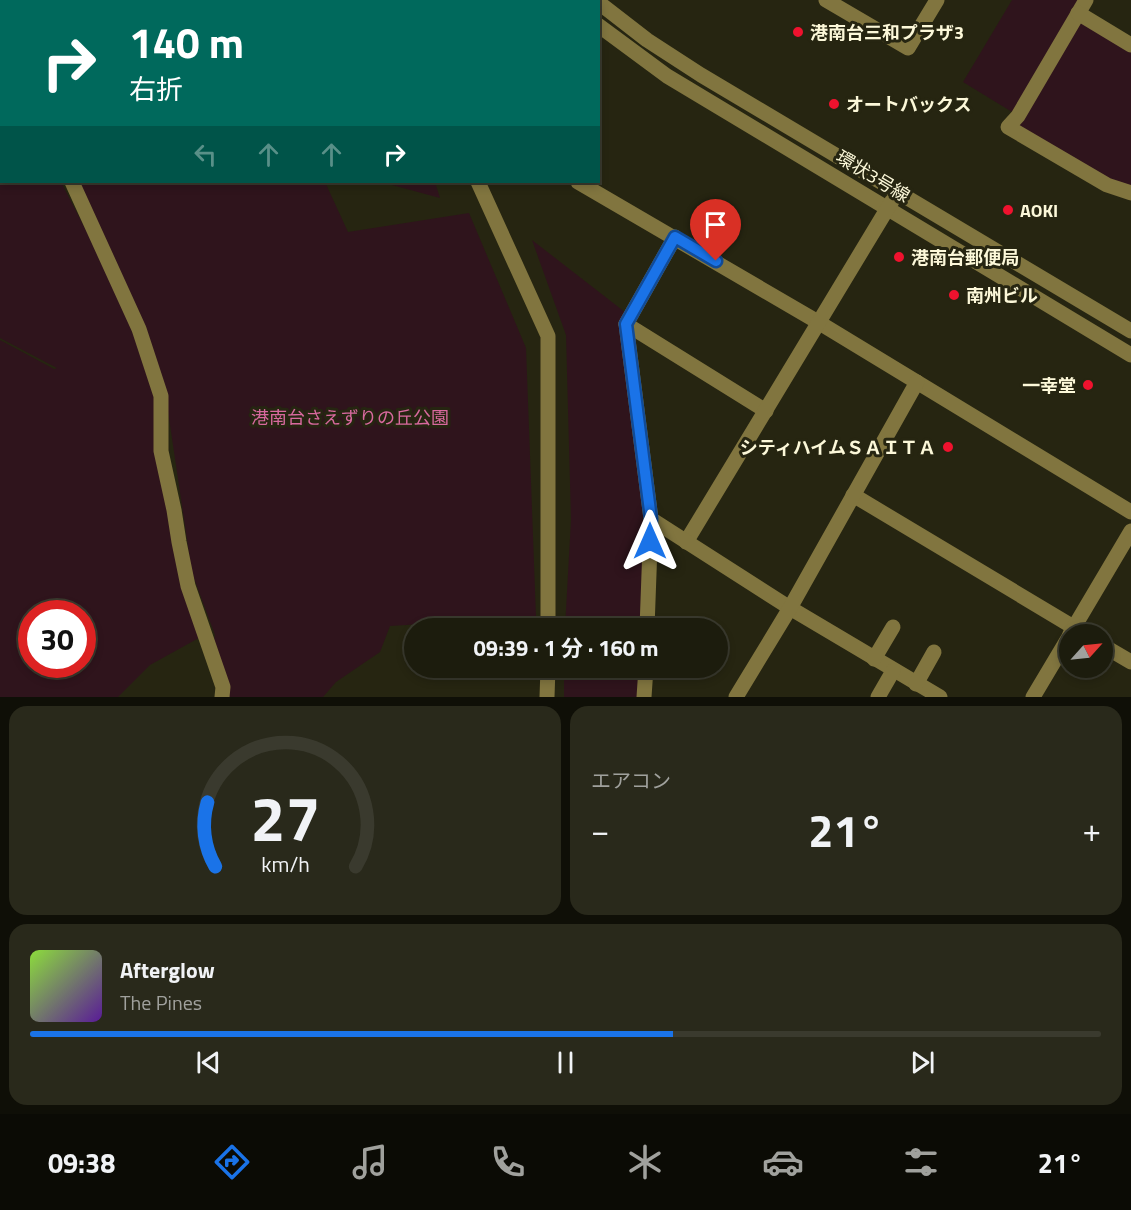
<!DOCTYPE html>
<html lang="ja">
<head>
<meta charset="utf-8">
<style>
  body { margin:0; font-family:"Titillium Web","Noto Sans JP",sans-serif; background:#29291b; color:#f1f3f6; height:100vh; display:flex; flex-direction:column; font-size:22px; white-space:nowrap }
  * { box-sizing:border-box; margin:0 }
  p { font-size:20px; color:#a0a19d }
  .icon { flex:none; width:33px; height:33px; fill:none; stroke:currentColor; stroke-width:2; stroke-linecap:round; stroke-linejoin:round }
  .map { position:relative; height:697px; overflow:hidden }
  .details { display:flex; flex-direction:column; gap:9px; padding:9px; background:#0f0f07; flex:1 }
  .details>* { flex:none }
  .top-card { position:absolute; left:0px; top:0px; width:600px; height:183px; box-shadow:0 3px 9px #0003,0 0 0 2px #3a3a2e; background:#00695c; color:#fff; overflow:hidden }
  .needle { width:39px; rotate:63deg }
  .buttons { position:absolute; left:1059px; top:624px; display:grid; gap:12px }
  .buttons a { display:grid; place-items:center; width:54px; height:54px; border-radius:50%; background:#1c1c0d; box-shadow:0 3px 9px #0003,0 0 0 2px #3a3a2e; font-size:30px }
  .speed { position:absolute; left:18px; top:600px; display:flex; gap:12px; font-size:30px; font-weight:700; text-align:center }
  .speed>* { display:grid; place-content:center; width:78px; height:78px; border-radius:50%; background:#1c1c0d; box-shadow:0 3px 9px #0003,0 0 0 2px #3a3a2e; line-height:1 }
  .speed .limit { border:9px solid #d22; background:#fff; color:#111 }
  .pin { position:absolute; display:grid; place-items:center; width:51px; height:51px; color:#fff; margin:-62px -26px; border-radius:50% 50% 50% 0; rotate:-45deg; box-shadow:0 0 6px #0007 }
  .pin .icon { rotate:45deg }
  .me { position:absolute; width:66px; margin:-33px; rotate:0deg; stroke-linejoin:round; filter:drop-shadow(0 0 4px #0008) }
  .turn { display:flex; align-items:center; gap:21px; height:126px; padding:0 30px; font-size:27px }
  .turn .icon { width:78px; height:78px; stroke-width:2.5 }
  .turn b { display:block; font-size:42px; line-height:51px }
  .lanes { display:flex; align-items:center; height:57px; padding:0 30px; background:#0003; justify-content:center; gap:30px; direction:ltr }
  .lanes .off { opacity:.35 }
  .big { font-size:45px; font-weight:700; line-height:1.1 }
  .details .tile { flex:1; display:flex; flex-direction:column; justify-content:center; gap:9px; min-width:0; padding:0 21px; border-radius:18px; background:#29291b }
  .details .dial { align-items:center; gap:0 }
  .dial svg { height:156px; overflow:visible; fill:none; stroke:#3a3a2e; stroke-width:7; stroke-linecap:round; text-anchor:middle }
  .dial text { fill:#f1f3f6; stroke:none }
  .song { display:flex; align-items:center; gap:18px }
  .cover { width:72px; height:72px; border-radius:9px; background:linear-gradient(135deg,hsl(90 70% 55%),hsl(270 70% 35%)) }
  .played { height:6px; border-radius:3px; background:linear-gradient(90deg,#1a73e8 60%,#3a3a2e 60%) }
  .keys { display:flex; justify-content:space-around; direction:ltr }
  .heat { display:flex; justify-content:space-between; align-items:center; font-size:33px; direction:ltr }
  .details .tiles { flex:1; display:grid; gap:9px; grid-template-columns:1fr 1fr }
  .tile:last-child { grid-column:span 2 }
  .trip { position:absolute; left:404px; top:618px; width:324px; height:60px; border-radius:30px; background:#1c1c0d; box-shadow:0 3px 9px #0003,0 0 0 2px #3a3a2e; font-weight:700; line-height:60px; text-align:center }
  .dock { display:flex; height:96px; justify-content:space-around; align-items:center; background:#0b0b05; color:#a0a19d }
  .dock .icon { width:42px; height:42px }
  .dock .current { color:#1a73e8 }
  .dock b { font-size:27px; color:#f1f3f6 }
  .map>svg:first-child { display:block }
  .green { fill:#2f141c; fill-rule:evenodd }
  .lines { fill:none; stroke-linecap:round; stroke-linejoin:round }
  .minor { stroke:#81753f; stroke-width:15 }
  .route-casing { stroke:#114b97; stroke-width:15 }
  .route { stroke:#1a73e8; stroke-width:10 }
  .poi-dot { fill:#ef122e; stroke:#262511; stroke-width:2 }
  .labels { text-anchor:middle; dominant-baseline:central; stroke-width:6; stroke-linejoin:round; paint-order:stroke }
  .poi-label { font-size:18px; font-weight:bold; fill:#fcf8d9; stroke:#262511; text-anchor:start }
  .street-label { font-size:18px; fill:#fcf8d9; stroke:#262511 }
  .park-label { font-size:18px; fill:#d8699e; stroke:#262511 }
</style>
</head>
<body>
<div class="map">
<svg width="1131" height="697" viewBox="0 0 1131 697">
  <rect width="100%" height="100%" fill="#262511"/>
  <g class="green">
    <path d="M0,0L447,1L2,2V182H61L143,340L161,396V451L206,634L150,665L118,697H0V340L54,369L57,368L0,338ZM32,614H82V664H32Z"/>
    <path d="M1012,0H1087L1079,13L1131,45V193L1008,127L1017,115L963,82Z"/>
    <path d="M76,182H325L348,232L469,213L526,348L536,617L390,626L380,652L336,682L323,697H222L212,651L215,635L192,573L166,398Z"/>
    <path d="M381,182H435L440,198Z"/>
    <path d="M532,240L630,316L651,519L647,628H565L571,520L566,335Z"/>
    <path d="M564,668H646L644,697H564Z"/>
  </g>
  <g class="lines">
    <g class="minor">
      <path d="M568,0L570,2"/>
      <path d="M826,0L908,48L937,0"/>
      <path d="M1086,0L1018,116L1008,127L1107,185L1131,193"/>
      <path d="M80,2L81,0"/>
      <path d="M520,2L521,0"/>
      <path d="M598,2L647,40L701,75L1131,331"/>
      <path d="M1078,13L1131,45"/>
      <path d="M598,25L667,76L1131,355"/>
      <path d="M72,182L139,329L161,396V451L174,510L179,542L188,586L223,687L222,697"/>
      <path d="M478,182L548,336V628"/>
      <path d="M578,182L818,322L1131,512"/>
      <path d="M675,237L626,324L766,411"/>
      <path d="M626,324L651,519"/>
      <path d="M853,495L1085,634"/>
      <path d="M686,542L892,201"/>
      <path d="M647,628L651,519L790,608L940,697"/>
      <path d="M1070,634L1131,531"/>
      <path d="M1102,645L1131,662"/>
      <path d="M874,659L893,627"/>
      <path d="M916,684L934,652"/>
      <path d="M547,697L548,668"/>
      <path d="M644,697L646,668"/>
      <path d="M736,697L790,608L917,382"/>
      <path d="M878,697L893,671"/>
      <path d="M1033,697L1070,635"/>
    </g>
  </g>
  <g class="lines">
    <g class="route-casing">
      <path id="route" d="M650,541L651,519L626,324L675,237L716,261"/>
    </g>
    <use href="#route" class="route"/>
  </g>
  <g class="poi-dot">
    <circle cx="798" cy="32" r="6"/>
    <circle cx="834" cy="104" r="6"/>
    <circle cx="1008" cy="210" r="6"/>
    <circle cx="899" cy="257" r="6"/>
    <circle cx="954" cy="295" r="6"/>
    <circle cx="1088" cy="385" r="6"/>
    <circle cx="948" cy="447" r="6"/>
  </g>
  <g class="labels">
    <g class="poi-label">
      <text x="810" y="32">港南台三和プラザ3</text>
      <text x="846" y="104">オートバックス</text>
      <text x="1020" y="210">AOKI</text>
      <text x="911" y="257">港南台郵便局</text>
      <text x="966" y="295">南州ビル</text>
      <text x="1076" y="385" text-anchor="end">一幸堂</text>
      <text x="936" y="447" text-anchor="end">シティハイムＳＡＩＴＡ</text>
    </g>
    <g class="street-label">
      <text transform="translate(873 176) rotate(31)">環状3号線</text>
    </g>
    <g class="park-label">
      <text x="350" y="417">港南台さえずりの丘公園</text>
    </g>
  </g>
</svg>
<div class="buttons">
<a><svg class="needle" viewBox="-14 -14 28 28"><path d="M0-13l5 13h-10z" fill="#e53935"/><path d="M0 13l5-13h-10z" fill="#a0a19d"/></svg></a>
</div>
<div class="speed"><div class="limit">30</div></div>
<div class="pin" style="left:716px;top:261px;background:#d93025"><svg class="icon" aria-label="arrive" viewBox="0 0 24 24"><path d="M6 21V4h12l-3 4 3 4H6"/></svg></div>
<svg class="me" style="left:650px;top:541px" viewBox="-20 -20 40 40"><path d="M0-17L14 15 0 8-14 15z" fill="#1a73e8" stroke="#fff" stroke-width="4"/></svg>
<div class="trip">09:39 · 1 分 · 160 m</div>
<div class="top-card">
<div class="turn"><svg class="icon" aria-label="right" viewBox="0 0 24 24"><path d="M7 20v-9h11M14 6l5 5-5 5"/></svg><div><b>140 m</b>右折</div></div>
<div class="lanes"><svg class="icon off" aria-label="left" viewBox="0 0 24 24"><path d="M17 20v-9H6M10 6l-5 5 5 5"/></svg><svg class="icon off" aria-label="ahead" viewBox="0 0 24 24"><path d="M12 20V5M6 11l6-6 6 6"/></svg><svg class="icon off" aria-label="ahead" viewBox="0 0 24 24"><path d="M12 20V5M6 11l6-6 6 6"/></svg><svg class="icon" aria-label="right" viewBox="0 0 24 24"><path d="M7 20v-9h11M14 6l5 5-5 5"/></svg></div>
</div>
</div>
<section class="details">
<div class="tiles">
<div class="tile dial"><svg viewBox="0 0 100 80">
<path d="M14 69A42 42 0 1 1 86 69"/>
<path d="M14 69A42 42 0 0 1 10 36" stroke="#1a73e8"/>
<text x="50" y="56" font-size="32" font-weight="700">27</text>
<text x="50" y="72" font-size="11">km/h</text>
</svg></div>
<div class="tile"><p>エアコン</p>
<div class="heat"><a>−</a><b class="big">21°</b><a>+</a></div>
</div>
<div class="tile">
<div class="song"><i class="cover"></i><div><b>Afterglow</b><p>The Pines</p></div></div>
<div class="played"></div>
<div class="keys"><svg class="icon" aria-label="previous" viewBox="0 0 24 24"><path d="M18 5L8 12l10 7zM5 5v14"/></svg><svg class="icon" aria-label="pause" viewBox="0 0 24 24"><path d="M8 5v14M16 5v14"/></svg><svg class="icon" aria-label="next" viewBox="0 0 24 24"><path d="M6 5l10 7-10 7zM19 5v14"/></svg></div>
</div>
</div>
</section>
<nav class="dock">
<b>09:38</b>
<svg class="icon current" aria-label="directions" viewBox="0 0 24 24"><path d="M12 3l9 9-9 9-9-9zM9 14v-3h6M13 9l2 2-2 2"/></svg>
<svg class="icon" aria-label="music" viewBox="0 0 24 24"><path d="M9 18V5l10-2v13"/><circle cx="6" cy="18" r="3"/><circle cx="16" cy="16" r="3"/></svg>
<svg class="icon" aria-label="phone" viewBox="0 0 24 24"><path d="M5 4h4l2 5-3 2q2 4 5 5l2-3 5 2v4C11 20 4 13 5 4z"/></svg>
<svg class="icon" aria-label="climate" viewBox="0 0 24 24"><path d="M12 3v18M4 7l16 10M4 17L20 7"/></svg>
<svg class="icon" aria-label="car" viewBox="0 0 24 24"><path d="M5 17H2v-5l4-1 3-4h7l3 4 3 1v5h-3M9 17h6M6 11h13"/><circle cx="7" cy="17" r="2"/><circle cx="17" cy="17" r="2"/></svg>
<svg class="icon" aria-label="filters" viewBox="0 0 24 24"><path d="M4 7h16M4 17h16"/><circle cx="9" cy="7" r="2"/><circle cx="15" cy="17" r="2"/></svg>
<b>21°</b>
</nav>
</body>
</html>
